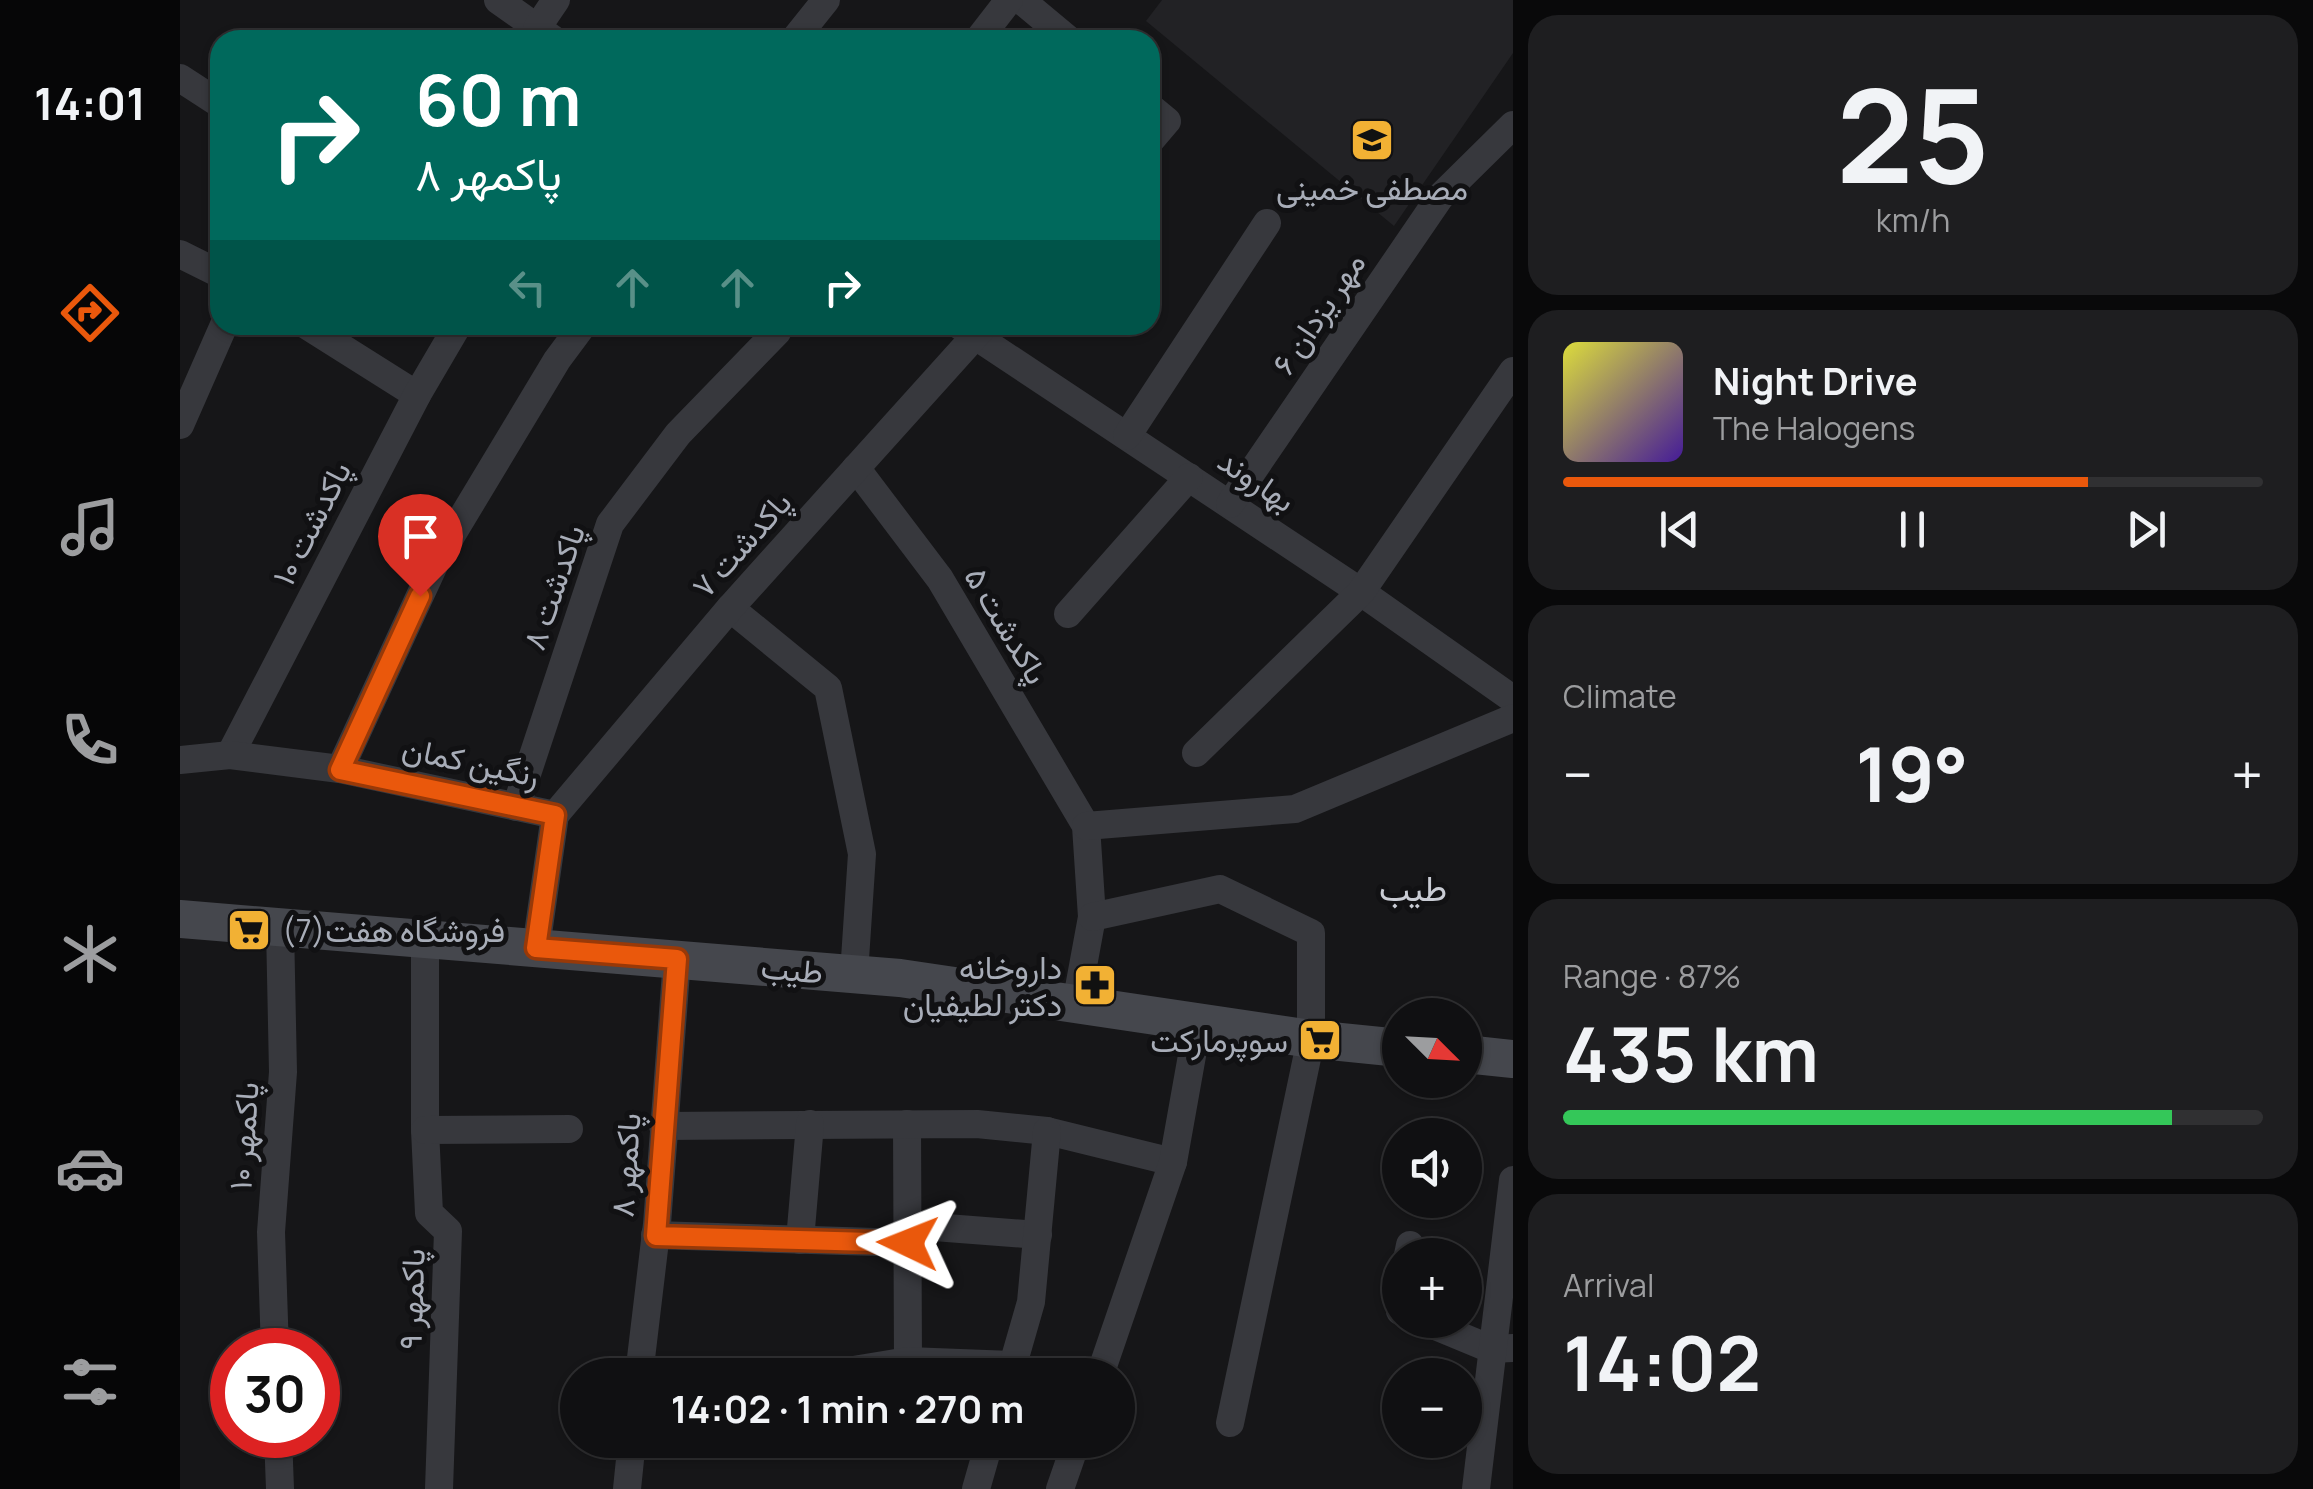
<!DOCTYPE html>
<html lang="en">
<head>
<meta charset="utf-8">
<style>
  body { margin:0; font-family:Manrope,Vazirmatn,sans-serif; background:#1e1e20; color:#f1f3f6; height:100vh; display:flex; flex-direction:column; font-size:38px; white-space:nowrap }
  * { box-sizing:border-box; margin:0 }
  p { font-size:32px; color:#9c9d9f }
  .icon { flex:none; width:55px; height:55px; fill:none; stroke:currentColor; stroke-width:2; stroke-linecap:round; stroke-linejoin:round }
  .map { position:relative; flex:1; overflow:hidden }
  .side { display:flex; flex-direction:column; gap:15px; padding:15px; background:#09090a; width:800px }
  .side>* { flex:none }
  .banner { position:absolute; left:30px; top:30px; width:950px; height:305px; border-radius:30px; box-shadow:0 2px 8px #0004,0 0 0 2px #303032; background:#00695c; color:#fff; overflow:hidden }
  .needle { width:65px; rotate:114deg }
  .tools { position:absolute; left:1202px; top:998px; display:grid; gap:20px }
  .tools a { display:grid; place-items:center; width:100px; height:100px; border-radius:50%; background:#101012; box-shadow:0 2px 8px #0004,0 0 0 2px #303032; font-size:50px }
  .speed { position:absolute; left:30px; top:1328px; display:flex; gap:20px; font-size:50px; font-weight:700; text-align:center }
  .speed>* { display:grid; place-content:center; width:130px; height:130px; border-radius:50%; background:#101012; box-shadow:0 2px 8px #0004,0 0 0 2px #303032; line-height:1 }
  .speed .limit { border:15px solid #d22; background:#fff; color:#111 }
  .pin { position:absolute; display:grid; place-items:center; width:85px; height:85px; color:#fff; margin:-102px -42px; border-radius:50% 50% 50% 0; rotate:-45deg; box-shadow:0 0 10px #0007 }
  .pin .icon { rotate:45deg }
  .me { position:absolute; width:110px; margin:-55px; rotate:272deg; stroke-linejoin:round; filter:drop-shadow(0 0 8px #0008) }
  .turn { display:flex; align-items:center; gap:35px; height:210px; padding:0 40px; font-size:45px }
  .turn .icon { width:130px; height:130px; stroke-width:2.5 }
  .turn b { display:block; font-size:70px; line-height:85px }
  .lanes { display:flex; align-items:center; height:95px; padding:0 40px; background:#0003; justify-content:center; gap:50px; direction:ltr }
  .lanes .off { opacity:.35 }
  .big { font-size:75px; font-weight:700; line-height:1.1 }
  .side .card { flex:1; display:flex; flex-direction:column; justify-content:center; gap:15px; min-width:0; padding:0 35px; border-radius:30px; background:#1e1e20 }
  .side .dial { align-items:center; gap:0 }
  .dial b { font-size:130px; line-height:1 }
  .song { display:flex; align-items:center; gap:30px }
  .cover { width:120px; height:120px; border-radius:15px; background:linear-gradient(135deg,hsl(60 70% 55%),hsl(260 70% 35%)) }
  .played { height:10px; border-radius:5px; background:linear-gradient(90deg,#ea580c 75%,#303032 75%) }
  .keys { display:flex; justify-content:space-around; direction:ltr }
  .heat { display:flex; justify-content:space-between; align-items:center; font-size:55px; direction:ltr }
  .charge { height:15px; border-radius:8px; background:linear-gradient(90deg,#34c759 87%,#303032 0) }
  .trip { position:absolute; left:380px; top:1358px; width:575px; height:100px; border-radius:50px; background:#101012; box-shadow:0 2px 8px #0004,0 0 0 2px #303032; font-weight:700; line-height:100px; text-align:center }
  main { display:flex; flex:1; min-height:0 }
  .dock { display:flex; flex-direction:column; width:180px; justify-content:space-around; align-items:center; background:#060607; color:#9c9d9f }
  .dock .icon { width:70px; height:70px }
  .dock .current { color:#ea580c }
  .dock b { font-size:45px; color:#f1f3f6 }
  .map>svg:first-child { display:block }
  .built { fill:#222225 }
  .lines { fill:none; stroke-linecap:round; stroke-linejoin:round }
  .street { stroke:#37383d; stroke-width:28 }
  .secondary { stroke:#45474d; stroke-width:38 }
  .route-casing { stroke:#983908; stroke-width:25 }
  .route { stroke:#ea580c; stroke-width:18 }
  .labels { text-anchor:middle; dominant-baseline:central; stroke-width:10; stroke-linejoin:round; paint-order:stroke }
  .poi-label { font-size:32px; fill:#a8adb8; stroke:#111113; text-anchor:end }
  .street-label { font-size:32px; fill:#a8adb8; stroke:#111113 }
  .neighbourhood-label { font-size:35px; fill:#c9ccd4; stroke:#111113 }
</style>
</head>
<body>
<main>
<nav class="dock">
<b>14:01</b>
<svg class="icon current" aria-label="directions" viewBox="0 0 24 24"><path d="M12 3l9 9-9 9-9-9zM9 14v-3h6M13 9l2 2-2 2"/></svg>
<svg class="icon" aria-label="music" viewBox="0 0 24 24"><path d="M9 18V5l10-2v13"/><circle cx="6" cy="18" r="3"/><circle cx="16" cy="16" r="3"/></svg>
<svg class="icon" aria-label="phone" viewBox="0 0 24 24"><path d="M5 4h4l2 5-3 2q2 4 5 5l2-3 5 2v4C11 20 4 13 5 4z"/></svg>
<svg class="icon" aria-label="climate" viewBox="0 0 24 24"><path d="M12 3v18M4 7l16 10M4 17L20 7"/></svg>
<svg class="icon" aria-label="car" viewBox="0 0 24 24"><path d="M5 17H2v-5l4-1 3-4h7l3 4 3 1v5h-3M9 17h6M6 11h13"/><circle cx="7" cy="17" r="2"/><circle cx="17" cy="17" r="2"/></svg>
<svg class="icon" aria-label="filters" viewBox="0 0 24 24"><path d="M4 7h16M4 17h16"/><circle cx="9" cy="7" r="2"/><circle cx="15" cy="17" r="2"/></svg>
</nav>
<div class="map">
<svg width="1333" height="1489" viewBox="0 0 1333 1489">
  <rect width="100%" height="100%" fill="#161618"/>
  <path class="built" d="M982,0H1333V53L1214,226L966,21Z"/>
  <g class="lines">
    <g class="street">
      <path d="M318,0L374,40"/>
      <path d="M841,0L889,40"/>
      <path d="M357,28L376,0"/>
      <path d="M614,40L646,0"/>
      <path d="M798,40L829,0"/>
      <path d="M0,78L40,104"/>
      <path d="M970,107L987,121L970,141"/>
      <path d="M0,254L40,274"/>
      <path d="M126,325L237,395"/>
      <path d="M779,325L1181,592L1333,699"/>
      <path d="M0,425L44,325"/>
      <path d="M947,436L1087,223"/>
      <path d="M676,468L760,579L906,826L912,917L896,1004"/>
      <path d="M1050,504L1260,197L1333,125"/>
      <path d="M550,608L648,688L682,854L674,974"/>
      <path d="M888,614L1009,477"/>
      <path d="M1016,753L1181,592L1333,371"/>
      <path d="M50,755L237,395L278,325"/>
      <path d="M0,760L50,755L160,769L375,815L356,948"/>
      <path d="M160,769L256,561L377,360L403,325"/>
      <path d="M336,807L430,524L498,434L597,332L601,325"/>
      <path d="M375,815L550,608L805,325"/>
      <path d="M906,826L1115,809L1333,718"/>
      <path d="M912,917L1040,889L1131,933V1039L1050,1423"/>
      <path d="M245,939V1130L249,1213L268,1231L259,1489"/>
      <path d="M727,1124L728,1361"/>
      <path d="M483,1126L797,1124L867,1131L993,1162"/>
      <path d="M245,1130L389,1129"/>
      <path d="M728,1225L858,1235"/>
      <path d="M475,1235L728,1243"/>
      <path d="M620,1240L630,1124"/>
      <path d="M1228,1255L1230,1245"/>
      <path d="M1220,1300V1311"/>
      <path d="M1241,1320L1311,1349L1333,1348"/>
      <path d="M95,1350L91,1232L103,1072L100,927"/>
      <path d="M459,1375L477,1224L497,959"/>
      <path d="M643,1375L728,1361L832,1365"/>
      <path d="M830,1375L851,1302L867,1131"/>
      <path d="M920,1375L993,1162L1018,1022"/>
      <path d="M98,1435L100,1489"/>
      <path d="M447,1489L452,1440"/>
      <path d="M796,1489L810,1440"/>
      <path d="M880,1489L897,1440"/>
      <path d="M1296,1489L1333,1180"/>
    </g>
    <g class="secondary">
      <path d="M0,919L720,978L1131,1039L1220,1048"/>
      <path d="M1285,1054L1333,1059"/>
    </g>
  </g>
  <g class="lines">
    <g class="route-casing">
      <path id="route" d="M240,596L160,770L375,815L356,948L497,959L476,1236L728,1243"/>
    </g>
    <use href="#route" class="route"/>
  </g>
  <defs>
    <g id="school-square" transform="scale(2.25)"><rect x="-9" y="-9" width="18" height="18" rx="4" fill="#f2b134" stroke="#111113"/><path d="M0-5L7-2L0 1L-7-2ZM-4 1L0 2.5L4 1V4Q0 6-4 4Z" fill="#111"/></g>
    <g id="supermarket-square" transform="scale(2.25)"><rect x="-9" y="-9" width="18" height="18" rx="4" fill="#f2b134" stroke="#111113"/><path d="M-6-5.5h2.5l.6 2H6L4.5 2H-2.5L-4.4-4H-6ZM-1.5 3.2a1.3 1.3 0 1 0 .1 0ZM3 3.2a1.3 1.3 0 1 0 .1 0Z" fill="#111"/></g>
    <g id="pharmacy-square" transform="scale(2.25)"><rect x="-9" y="-9" width="18" height="18" rx="4" fill="#f2b134" stroke="#111113"/><path d="M-2-6h4v4h4v4h-4v4h-4v-4h-4v-4h4Z" fill="#111"/></g>
  </defs>
  <g fill-rule="evenodd">
    <use href="#school-square" x="1192" y="140"/>
    <use href="#supermarket-square" x="69" y="930"/>
    <use href="#pharmacy-square" x="915" y="985"/>
    <use href="#supermarket-square" x="1140" y="1040"/>
  </g>
  <g class="labels">
    <g class="poi-label">
      <text x="1192" y="188" text-anchor="middle">مصطفی خمینی</text>
      <text x="102" y="930" text-anchor="start">فروشگاه هفت(7)</text>
      <text x="882" y="967">داروخانه<tspan x="882" dy="37">دکتر لطیفیان</tspan></text>
      <text x="1108" y="1040">سوپرمارکت</text>
    </g>
    <g class="street-label">
      <text transform="translate(1138 313) rotate(-56)">مهر یزدان ۶</text>
      <text transform="translate(1077 480) rotate(34)">بهاروند</text>
      <text transform="translate(131 523) rotate(-63)">پاکدشت ۱۰</text>
      <text transform="translate(561 544) rotate(-48)">پاکدشت ۷</text>
      <text transform="translate(373 587) rotate(-71)">پاکدشت ۸</text>
      <text transform="translate(827 625) rotate(59)">پاکدشت ۵</text>
      <text transform="translate(291 761) rotate(12)">رنگین کمان</text>
      <text transform="translate(612 969) rotate(5)">طیب</text>
      <text transform="translate(63 1136) rotate(-86)">پاکمهر ۱۰</text>
      <text transform="translate(445 1165) rotate(-86)">پاکمهر ۸</text>
      <text transform="translate(231 1299) rotate(-88)">پاکمهر ۹</text>
    </g>
    <g class="neighbourhood-label">
      <text x="1233" y="888">طیب</text>
    </g>
  </g>
</svg>
<div class="tools">
<a><svg class="needle" viewBox="-14 -14 28 28"><path d="M0-13l5 13h-10z" fill="#e53935"/><path d="M0 13l5-13h-10z" fill="#9c9d9f"/></svg></a>
<a><svg class="icon" aria-label="sound" viewBox="0 0 24 24"><path d="M4 9h4l5-4v14l-5-4H4zM17 9q2 3 0 6"/></svg></a>
<a>+</a>
<a>−</a>
</div>
<div class="speed"><div class="limit">30</div></div>
<div class="pin" style="left:240px;top:596px;background:#d93025"><svg class="icon" aria-label="arrive" viewBox="0 0 24 24"><path d="M6 21V4h12l-3 4 3 4H6"/></svg></div>
<svg class="me" style="left:728px;top:1243px" viewBox="-20 -20 40 40"><path d="M0-17L14 15 0 8-14 15z" fill="#ea580c" stroke="#fff" stroke-width="4"/></svg>
<div class="trip">14:02 · 1 min · 270 m</div>
<div class="banner">
<div class="turn"><svg class="icon" aria-label="right" viewBox="0 0 24 24"><path d="M7 20v-9h11M14 6l5 5-5 5"/></svg><div><b>60 m</b>پاکمهر ۸</div></div>
<div class="lanes"><svg class="icon off" aria-label="left" viewBox="0 0 24 24"><path d="M17 20v-9H6M10 6l-5 5 5 5"/></svg><svg class="icon off" aria-label="ahead" viewBox="0 0 24 24"><path d="M12 20V5M6 11l6-6 6 6"/></svg><svg class="icon off" aria-label="ahead" viewBox="0 0 24 24"><path d="M12 20V5M6 11l6-6 6 6"/></svg><svg class="icon" aria-label="right" viewBox="0 0 24 24"><path d="M7 20v-9h11M14 6l5 5-5 5"/></svg></div>
</div>
</div>
<section class="side">
<div class="card dial"><b>25</b><p>km/h</p></div>
<div class="card">
<div class="song"><i class="cover"></i><div><b>Night Drive</b><p>The Halogens</p></div></div>
<div class="played"></div>
<div class="keys"><svg class="icon" aria-label="previous" viewBox="0 0 24 24"><path d="M18 5L8 12l10 7zM5 5v14"/></svg><svg class="icon" aria-label="pause" viewBox="0 0 24 24"><path d="M8 5v14M16 5v14"/></svg><svg class="icon" aria-label="next" viewBox="0 0 24 24"><path d="M6 5l10 7-10 7zM19 5v14"/></svg></div>
</div>
<div class="card"><p>Climate</p>
<div class="heat"><a>−</a><b class="big">19°</b><a>+</a></div>
</div>
<div class="card"><p>Range · 87%</p><b class="big">435 km</b><div class="charge"></div></div>
<div class="card"><p>Arrival</p><b class="big">14:02</b></div>
</section>
</main>
</body>
</html>
